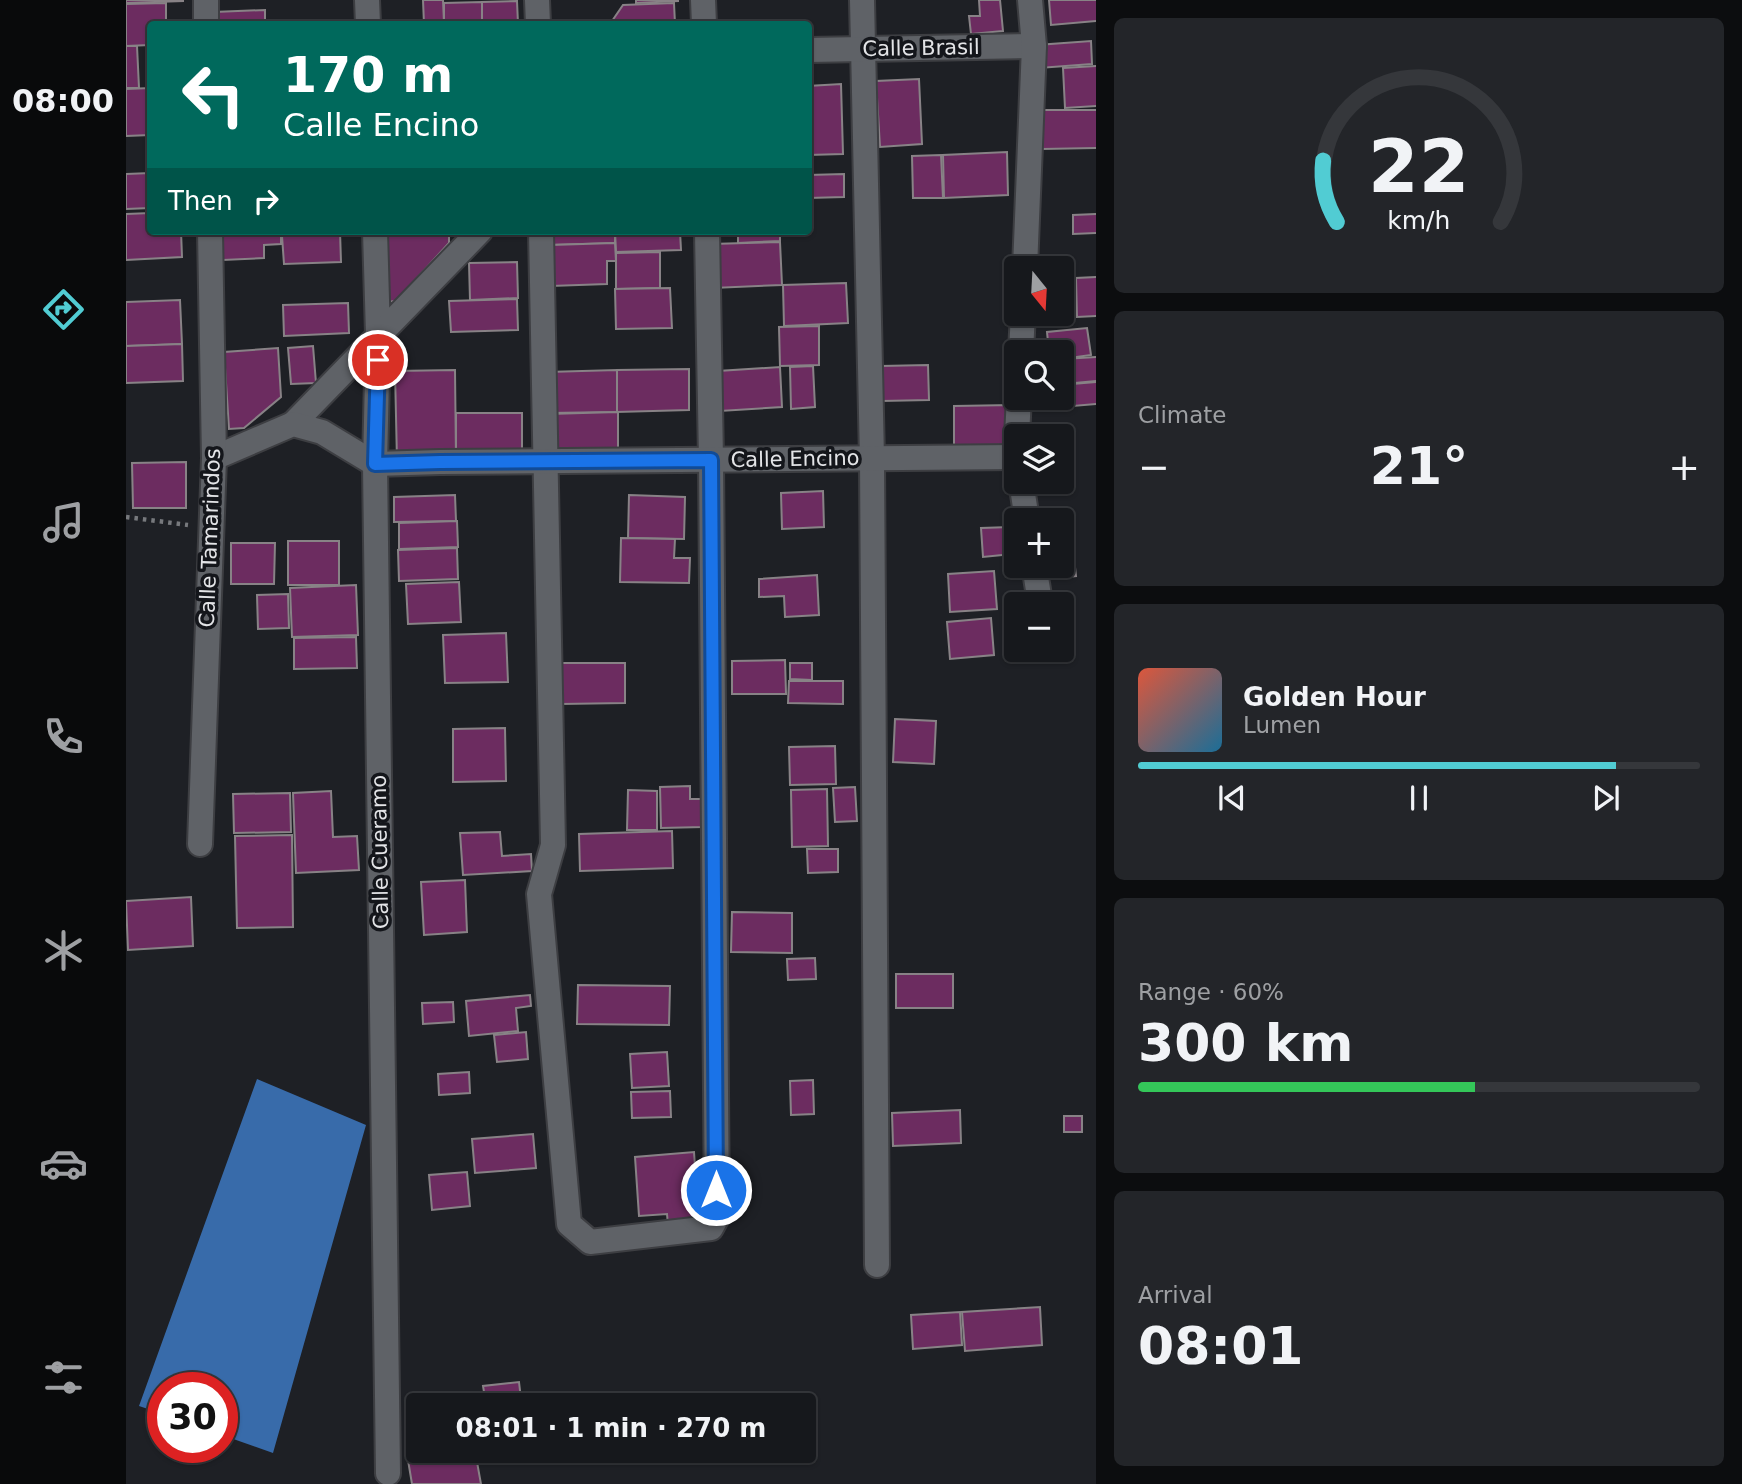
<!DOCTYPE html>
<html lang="en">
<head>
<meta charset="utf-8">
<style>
  body { margin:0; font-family:"DejaVu Sans",sans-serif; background:#232529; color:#f1f3f6; height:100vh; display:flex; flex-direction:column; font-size:26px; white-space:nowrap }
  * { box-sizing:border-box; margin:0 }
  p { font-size:23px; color:#9ea0a3 }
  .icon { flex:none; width:38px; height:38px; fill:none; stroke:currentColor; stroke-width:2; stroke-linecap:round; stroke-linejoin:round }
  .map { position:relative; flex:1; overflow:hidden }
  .panel { display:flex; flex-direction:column; gap:18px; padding:18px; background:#0c0d0f; width:646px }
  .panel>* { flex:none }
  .banner { position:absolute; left:21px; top:21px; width:665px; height:214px; border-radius:7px; box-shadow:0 2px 5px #0004,0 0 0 2px #35373b; background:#00695c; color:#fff; overflow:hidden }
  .needle { width:46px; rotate:162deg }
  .controls { position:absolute; left:878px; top:256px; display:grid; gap:14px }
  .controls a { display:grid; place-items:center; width:70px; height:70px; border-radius:7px; background:#16181c; box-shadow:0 2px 5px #0004,0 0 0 2px #35373b; font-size:35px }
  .speed { position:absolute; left:21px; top:1372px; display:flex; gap:14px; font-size:35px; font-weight:700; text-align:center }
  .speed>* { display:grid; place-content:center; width:91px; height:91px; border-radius:50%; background:#16181c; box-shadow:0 2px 5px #0004,0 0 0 2px #35373b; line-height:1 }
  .speed .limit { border:10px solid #d22; background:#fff; color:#111 }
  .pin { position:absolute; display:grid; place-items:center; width:60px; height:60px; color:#fff; margin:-30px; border:4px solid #fff; border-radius:50%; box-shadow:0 2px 7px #0007 }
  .me { position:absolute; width:77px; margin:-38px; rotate:0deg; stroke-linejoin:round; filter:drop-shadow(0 0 5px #0008) }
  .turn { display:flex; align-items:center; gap:24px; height:147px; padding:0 21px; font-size:32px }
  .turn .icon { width:91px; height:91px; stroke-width:2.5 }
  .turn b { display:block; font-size:49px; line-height:60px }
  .then { display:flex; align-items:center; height:66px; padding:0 21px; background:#0003; gap:14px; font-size:26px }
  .big { font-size:52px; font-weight:700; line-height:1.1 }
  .panel .widget { flex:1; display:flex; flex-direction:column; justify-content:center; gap:10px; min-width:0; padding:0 24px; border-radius:10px; background:#232529 }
  .panel .dial { align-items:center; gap:0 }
  .dial svg { height:182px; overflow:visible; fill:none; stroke:#35373b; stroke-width:7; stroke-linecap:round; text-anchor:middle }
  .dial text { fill:#f1f3f6; stroke:none }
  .song { display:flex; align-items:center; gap:21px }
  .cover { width:84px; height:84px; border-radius:10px; background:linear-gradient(135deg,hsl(10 70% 55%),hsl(200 70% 35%)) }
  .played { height:7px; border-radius:4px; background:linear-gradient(90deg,#51ccd3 85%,#35373b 85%) }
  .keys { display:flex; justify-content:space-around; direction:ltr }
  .heat { display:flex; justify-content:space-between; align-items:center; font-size:38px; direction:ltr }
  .charge { height:10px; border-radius:5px; background:linear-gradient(90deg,#34c759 60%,#35373b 0) }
  .trip { position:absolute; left:280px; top:1393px; width:410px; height:70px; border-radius:7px; background:#16181c; box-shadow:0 2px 5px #0004,0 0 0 2px #35373b; font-weight:700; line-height:70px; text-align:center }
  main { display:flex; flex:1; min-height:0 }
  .tab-bar { display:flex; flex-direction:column; width:126px; justify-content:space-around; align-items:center; background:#090a0b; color:#9ea0a3 }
  .tab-bar .icon { width:49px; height:49px }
  .tab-bar .selected { color:#51ccd3 }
  .tab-bar b { font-size:32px; color:#f1f3f6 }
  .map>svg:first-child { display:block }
  .water { fill:#386baa }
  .building { fill:#6c2c60; stroke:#888286; stroke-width:2 }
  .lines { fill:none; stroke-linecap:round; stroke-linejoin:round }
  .minor-casing { stroke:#3d3e42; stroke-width:28 }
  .path { stroke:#77797d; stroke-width:4.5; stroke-dasharray:3.5 5; stroke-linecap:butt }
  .minor { stroke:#5f6267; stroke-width:24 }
  .route-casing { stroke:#114b97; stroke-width:18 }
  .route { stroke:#1a73e8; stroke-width:12 }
  .labels { text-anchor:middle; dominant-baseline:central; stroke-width:7; stroke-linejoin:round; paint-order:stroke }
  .street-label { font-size:21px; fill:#e3e4e7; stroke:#14161b }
</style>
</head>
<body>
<main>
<nav class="tab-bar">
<b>08:00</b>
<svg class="icon selected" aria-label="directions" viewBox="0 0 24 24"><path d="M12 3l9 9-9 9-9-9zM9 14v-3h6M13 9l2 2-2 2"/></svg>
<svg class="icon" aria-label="music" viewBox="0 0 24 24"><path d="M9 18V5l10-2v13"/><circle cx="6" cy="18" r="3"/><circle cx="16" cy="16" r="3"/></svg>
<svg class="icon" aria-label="phone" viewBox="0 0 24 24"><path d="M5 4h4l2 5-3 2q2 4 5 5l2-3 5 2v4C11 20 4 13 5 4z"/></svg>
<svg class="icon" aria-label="climate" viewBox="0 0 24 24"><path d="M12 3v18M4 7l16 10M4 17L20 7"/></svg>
<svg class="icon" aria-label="car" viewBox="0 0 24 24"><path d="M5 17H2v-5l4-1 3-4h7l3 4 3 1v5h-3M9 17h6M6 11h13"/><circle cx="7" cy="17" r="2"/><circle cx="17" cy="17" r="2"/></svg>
<svg class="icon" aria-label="filters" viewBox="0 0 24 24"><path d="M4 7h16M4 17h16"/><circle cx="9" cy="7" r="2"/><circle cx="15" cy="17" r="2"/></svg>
</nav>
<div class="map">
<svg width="971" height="1484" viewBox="0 0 971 1484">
  <rect width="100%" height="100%" fill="#1e2025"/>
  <path class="water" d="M131,1079L240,1125L147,1453L96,1435V1388H37V1414L13,1406Z"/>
  <g class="building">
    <path d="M0,0H57V1L0,3Z"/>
    <path d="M297,0H317L318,23L298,24Z"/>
    <path d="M510,0H552V1L510,3Z"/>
    <path d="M853,0H874L877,31L845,34L843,16H854Z"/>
    <path d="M923,0H971V21L925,25Z"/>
    <path d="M391,1L392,24H356V2Z"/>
    <path d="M356,2V24H318V3Z"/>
    <path d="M40,3V24H24V45L0,46V4Z"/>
    <path d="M548,3L549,24H484L497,5Z"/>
    <path d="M139,10V24H88V12Z"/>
    <path d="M965,41L966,64L913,68L911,45Z"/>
    <path d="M0,46H11L13,88H0Z"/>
    <path d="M971,66V106L939,108L937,68Z"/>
    <path d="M793,79L796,144L754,147L750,81Z"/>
    <path d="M715,84L717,154L682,155V86Z"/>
    <path d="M24,88V135L0,136V89Z"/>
    <path d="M916,110H971V148L916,149Z"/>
    <path d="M881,152L882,195L818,198L817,155Z"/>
    <path d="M815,155L817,198H787L786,156Z"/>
    <path d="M24,173V208L0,209V174Z"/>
    <path d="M718,174V197L682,198V175Z"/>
    <path d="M24,213V231H55L56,257L0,260V214Z"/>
    <path d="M971,214V233L947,234V215Z"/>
    <path d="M96,231H155V244L138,245V258L97,260Z"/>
    <path d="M169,231H214L215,262L158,264L156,236L169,235Z"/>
    <path d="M257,231H323V243L270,301L259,302Z"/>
    <path d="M423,231H489V243L424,245Z"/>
    <path d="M489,231H554L555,250L490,252Z"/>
    <path d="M612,231H654V241L612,243Z"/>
    <path d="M654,242L656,285L587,288L585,244Z"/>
    <path d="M489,243L490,261H481V284L425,286L424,245Z"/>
    <path d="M534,252V288L490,289V253Z"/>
    <path d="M391,262L392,298L344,300L343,263Z"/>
    <path d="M971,277V316L951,317L950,278Z"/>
    <path d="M720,283L722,323L658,326L657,285Z"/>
    <path d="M544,288L546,328L490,329L489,289Z"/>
    <path d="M391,299L392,330L325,332L323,301Z"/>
    <path d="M54,300L56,344L0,346V302Z"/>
    <path d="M222,303L223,333L158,336L157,305Z"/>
    <path d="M693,326V365L654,366L653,327Z"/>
    <path d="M961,328L965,355L936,359V352H923L921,332Z"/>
    <path d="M56,344L57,381L0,383V346Z"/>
    <path d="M187,346L190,383L165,384L162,348Z"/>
    <path d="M152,348L155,397L118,428L103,429L98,352Z"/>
    <path d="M971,357V381L938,384L937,359Z"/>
    <path d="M802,365L803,400L755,401V366Z"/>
    <path d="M687,366L689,407L665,409L664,367Z"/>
    <path d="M654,367L656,407L594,411L592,371Z"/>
    <path d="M563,369V410L491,412V370Z"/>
    <path d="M329,370L330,460L271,461L269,371Z"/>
    <path d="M491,370V412L422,413L421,372Z"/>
    <path d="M971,382V404L947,406L946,384Z"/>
    <path d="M886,405V448L828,449V406Z"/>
    <path d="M492,412V454L423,455L422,414Z"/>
    <rect x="330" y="413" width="66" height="46"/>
    <path d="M60,462V508H7L6,463Z"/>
    <path d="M697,491L698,527L656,529L655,493Z"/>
    <path d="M329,495L330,521L268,522V497Z"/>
    <path d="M503,495L559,497L558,539L502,538Z"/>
    <path d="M331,521L332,547L273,549V523Z"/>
    <path d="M884,527L886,554L857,557L855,528Z"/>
    <path d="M945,531L950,576L922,579L921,565H936V532Z"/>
    <path d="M495,538L549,539L548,558H564L563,583L494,582Z"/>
    <rect x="162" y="541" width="51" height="44"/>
    <path d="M105,543H149L148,584H105Z"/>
    <path d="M331,548L332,579L273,581L272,550Z"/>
    <path d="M868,571L871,609L824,612L822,574Z"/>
    <path d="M691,575L693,615L659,617L658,596L633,597V579Z"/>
    <path d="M333,582L335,622L282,624L280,584Z"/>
    <path d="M230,585L232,635L166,637L164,588Z"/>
    <path d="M162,594L163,628L132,629L131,595Z"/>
    <path d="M865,618L868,655L824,659L821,622Z"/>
    <path d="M380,633L382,682L319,683L317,635Z"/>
    <path d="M230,637L231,668L168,669V638Z"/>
    <path d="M659,660L660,694H606V661Z"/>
    <path d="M435,663H499V703L435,704Z"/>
    <path d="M664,663H686V680L664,679Z"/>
    <path d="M663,681H717V704L662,703Z"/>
    <path d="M769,719L810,721L808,764L767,762Z"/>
    <path d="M379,728L380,781L327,782V729Z"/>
    <path d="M709,746L710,784L664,785L663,747Z"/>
    <path d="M564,786V799H576L577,827L535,828L534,787Z"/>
    <path d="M729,787L731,821L709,822L707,788Z"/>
    <path d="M701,789L702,846L666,847L665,790Z"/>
    <path d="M502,790L531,791V830H501Z"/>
    <path d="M205,791L207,837L231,836L233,870L170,873L167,793Z"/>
    <path d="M164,793L165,832L108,833L107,794Z"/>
    <path d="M546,831L547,868L454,871L453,834Z"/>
    <path d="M374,832L376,856L405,854L406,871L337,875L334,833Z"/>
    <path d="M166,835L167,927L111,928L109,836Z"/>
    <path d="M681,849H712V872L682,873Z"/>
    <path d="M339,880L341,932L298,935L295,882Z"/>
    <path d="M65,897L67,946L2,950L0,901Z"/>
    <path d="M606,912L666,913V953L605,952Z"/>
    <path d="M689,958L690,979L662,980L661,959Z"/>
    <rect x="770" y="974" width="57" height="34"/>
    <path d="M452,985L544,986L543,1025L451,1024Z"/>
    <path d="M404,995L405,1006L390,1008L392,1031L343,1036L340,1001Z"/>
    <path d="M327,1002L328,1022L297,1024L296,1003Z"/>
    <path d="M400,1032L402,1059L371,1062L368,1035Z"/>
    <path d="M541,1052L543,1086L506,1088L504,1054Z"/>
    <path d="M343,1072L344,1093L313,1095L312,1074Z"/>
    <path d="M687,1080L688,1114L665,1115L664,1081Z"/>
    <path d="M544,1091L545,1117L506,1118L505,1092Z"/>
    <path d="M834,1110L835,1143L767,1146L766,1113Z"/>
    <rect x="938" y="1116" width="18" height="16"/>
    <path d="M407,1134L410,1168L349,1173L346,1139Z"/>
    <path d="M568,1152L573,1223L542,1225L541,1214L513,1216L509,1157Z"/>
    <path d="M341,1172L344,1206L306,1210L303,1175Z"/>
    <path d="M914,1307L916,1345L839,1351L836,1312Z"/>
    <path d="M834,1312L836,1345L787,1349L785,1315Z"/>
    <path d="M393,1382L395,1399L360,1404L357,1386Z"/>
    <path d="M292,1446V1451H349L355,1484H286L280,1448Z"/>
  </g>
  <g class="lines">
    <g class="minor-casing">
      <g id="minor">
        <path d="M80,0V24"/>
        <path d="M241,0L242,24"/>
        <path d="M411,0L412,24"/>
        <path d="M577,0L578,24"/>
        <path d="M736,0L746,459L751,1265"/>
        <path d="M682,50L908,46"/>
        <path d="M249,231L252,334L249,464L262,1473"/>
        <path d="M415,231L427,845L413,894L443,1224L464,1242L585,1228L591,1217L585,460L581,231"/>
        <path d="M899,268L908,46L904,0"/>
        <path d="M895,352L897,313"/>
        <path d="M167,424L354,231"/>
        <path d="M891,436L893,397"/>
        <path d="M88,458L167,424L196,432L249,464L314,462L891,457"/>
        <path d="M895,481L901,520"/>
        <path d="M908,565L914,602"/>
        <path d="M74,844L88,458L84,231"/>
      </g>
    </g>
    <path class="path" d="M0,517L62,525"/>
    <use href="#minor" class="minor"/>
  </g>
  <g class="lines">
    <g class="route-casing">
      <path id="route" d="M252,360L249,464L314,462L585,460L590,1190"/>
    </g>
    <use href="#route" class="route"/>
  </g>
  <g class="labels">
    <g class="street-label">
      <text transform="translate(795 48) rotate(-1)">Calle Brasil</text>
      <text transform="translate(669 459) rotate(-1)">Calle Encino</text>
      <text transform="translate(84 538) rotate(-88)">Calle Tamarindos</text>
      <text transform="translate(254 852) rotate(-91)">Calle Cueramo</text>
    </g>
  </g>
</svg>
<div class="controls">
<a><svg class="needle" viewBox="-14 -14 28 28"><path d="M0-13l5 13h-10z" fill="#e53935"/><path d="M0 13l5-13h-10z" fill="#9ea0a3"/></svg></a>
<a><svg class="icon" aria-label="search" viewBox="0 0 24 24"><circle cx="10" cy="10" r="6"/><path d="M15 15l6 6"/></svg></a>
<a><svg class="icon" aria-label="layers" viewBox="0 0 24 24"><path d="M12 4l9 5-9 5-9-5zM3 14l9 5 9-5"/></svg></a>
<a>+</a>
<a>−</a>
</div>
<div class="speed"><div class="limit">30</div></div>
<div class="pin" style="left:252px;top:360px;background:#d93025"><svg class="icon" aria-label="arrive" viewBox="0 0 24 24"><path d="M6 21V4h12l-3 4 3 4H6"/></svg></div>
<svg class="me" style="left:590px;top:1190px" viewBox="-20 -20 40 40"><circle r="17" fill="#1a73e8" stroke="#fff" stroke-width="3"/><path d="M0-11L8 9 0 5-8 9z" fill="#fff"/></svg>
<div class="trip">08:01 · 1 min · 270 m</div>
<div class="banner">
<div class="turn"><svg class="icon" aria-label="left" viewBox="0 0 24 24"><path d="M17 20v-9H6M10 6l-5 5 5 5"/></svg><div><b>170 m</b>Calle Encino</div></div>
<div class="then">Then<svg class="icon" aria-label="right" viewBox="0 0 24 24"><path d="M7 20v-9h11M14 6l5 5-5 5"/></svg></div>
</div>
</div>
<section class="panel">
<div class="widget dial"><svg viewBox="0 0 100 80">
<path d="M14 69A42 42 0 1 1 86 69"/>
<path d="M14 69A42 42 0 0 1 8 42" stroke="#51ccd3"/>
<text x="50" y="56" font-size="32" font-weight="700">22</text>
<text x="50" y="72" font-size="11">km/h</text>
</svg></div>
<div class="widget"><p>Climate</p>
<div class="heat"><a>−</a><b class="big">21°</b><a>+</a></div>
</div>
<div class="widget">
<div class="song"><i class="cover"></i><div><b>Golden Hour</b><p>Lumen</p></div></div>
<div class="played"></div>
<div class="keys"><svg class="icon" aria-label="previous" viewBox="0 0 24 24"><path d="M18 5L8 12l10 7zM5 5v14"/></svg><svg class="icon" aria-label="pause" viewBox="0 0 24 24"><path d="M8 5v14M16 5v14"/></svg><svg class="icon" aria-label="next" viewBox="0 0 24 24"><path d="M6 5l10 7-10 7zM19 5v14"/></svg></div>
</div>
<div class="widget"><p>Range · 60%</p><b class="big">300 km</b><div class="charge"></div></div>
<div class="widget"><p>Arrival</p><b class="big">08:01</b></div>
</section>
</main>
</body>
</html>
